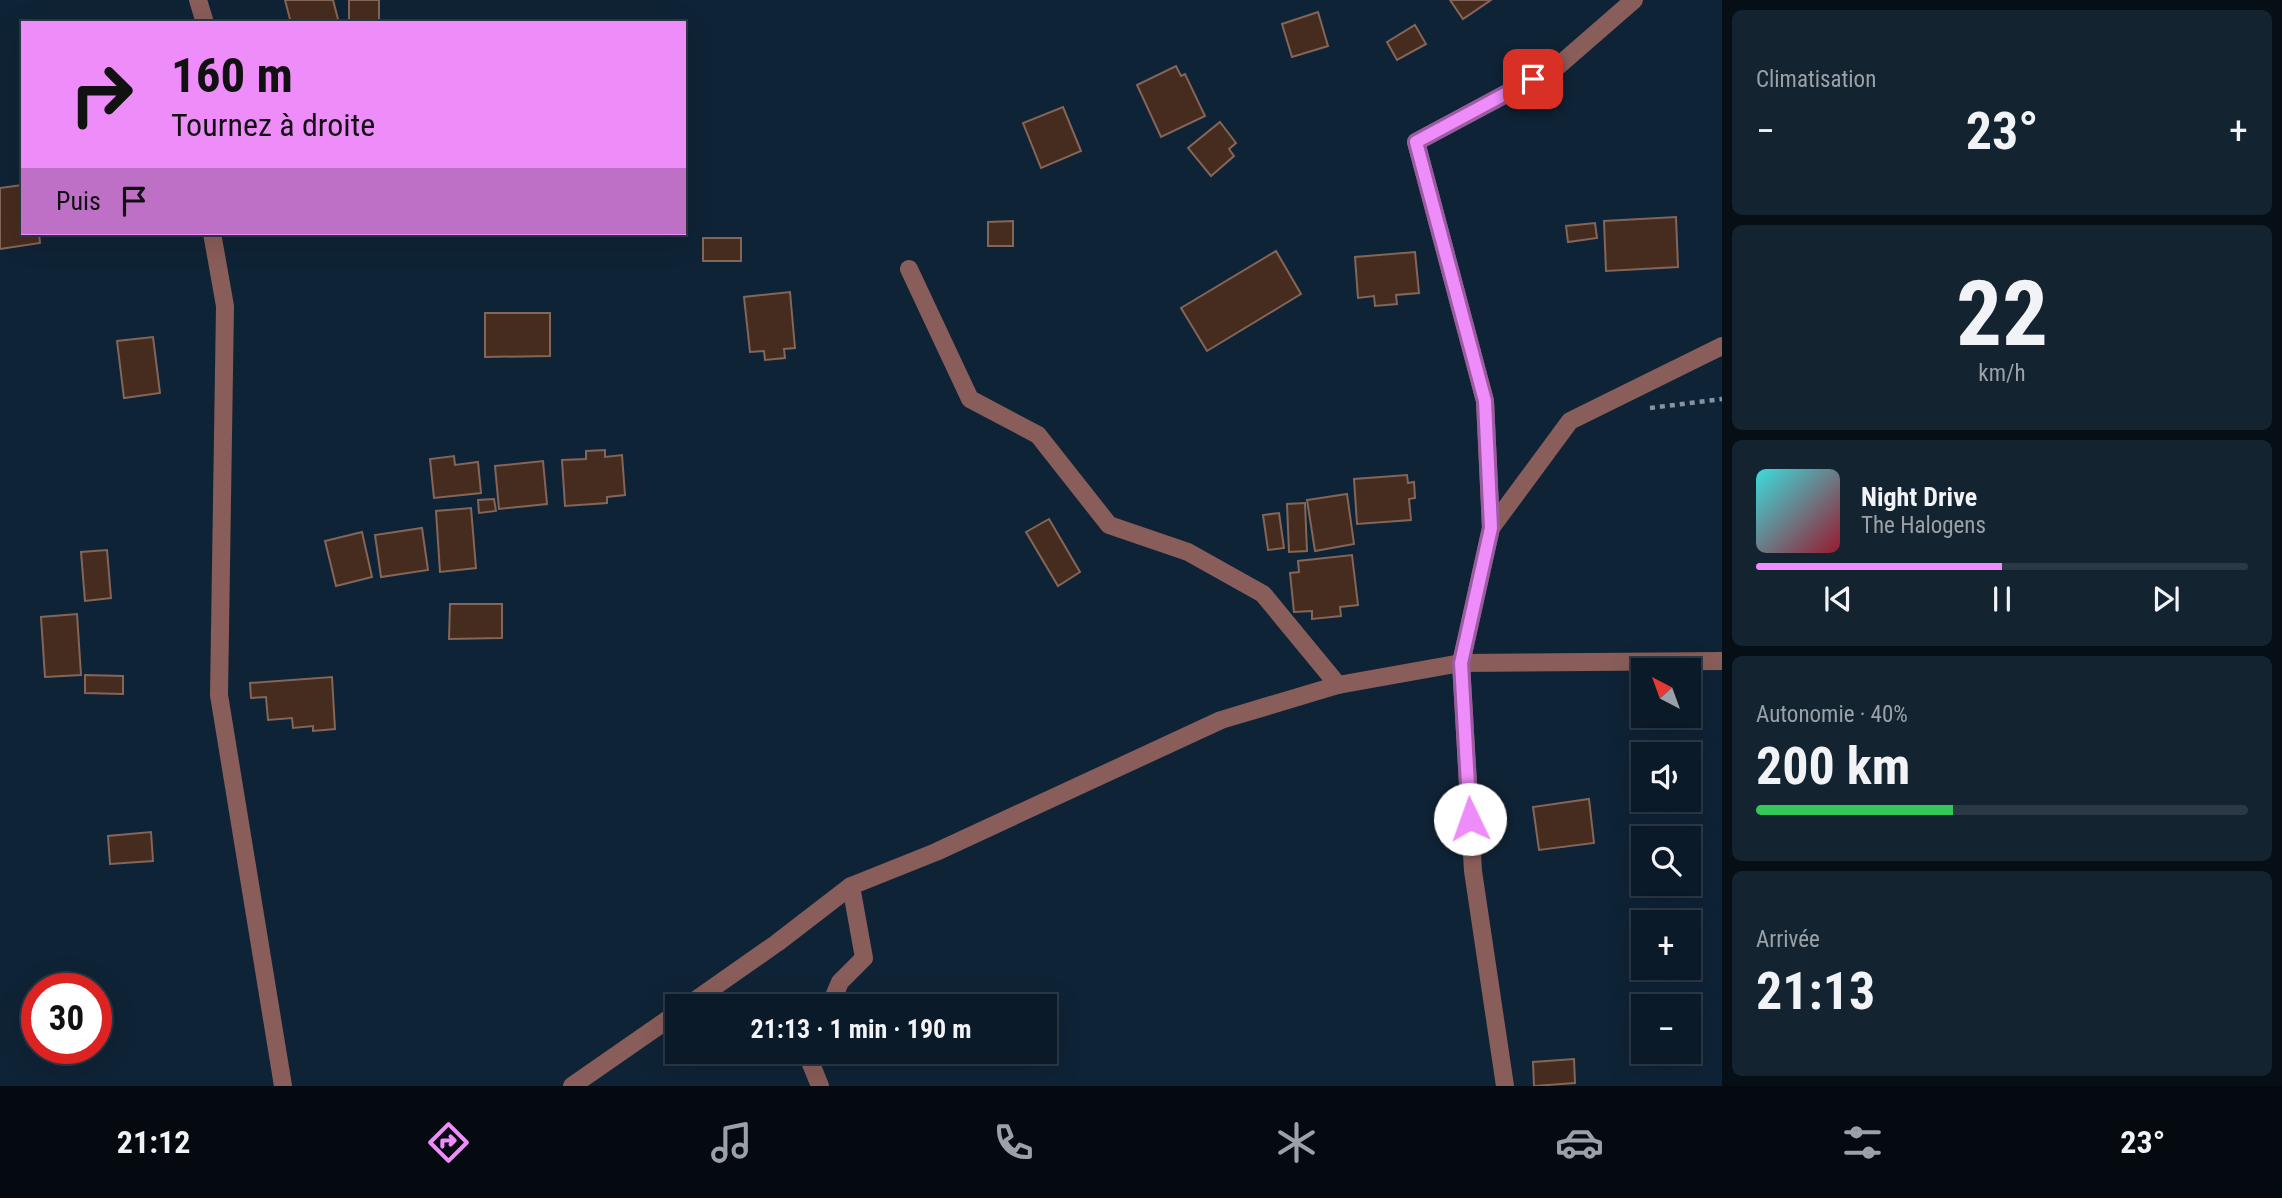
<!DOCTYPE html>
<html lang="fr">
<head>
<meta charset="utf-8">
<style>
  body { margin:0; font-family:"Roboto Condensed",sans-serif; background:#142330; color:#f1f3f6; height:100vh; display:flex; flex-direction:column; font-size:26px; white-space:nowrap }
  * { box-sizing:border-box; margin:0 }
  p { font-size:23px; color:#9aa1a8 }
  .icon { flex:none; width:38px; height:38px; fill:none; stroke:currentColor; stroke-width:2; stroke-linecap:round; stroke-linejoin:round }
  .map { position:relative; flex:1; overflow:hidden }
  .sheet { display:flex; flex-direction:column; gap:10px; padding:10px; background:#060e16; width:560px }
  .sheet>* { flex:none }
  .banner { position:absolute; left:21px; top:21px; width:665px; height:214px; border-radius:0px; box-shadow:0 7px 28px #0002,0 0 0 2px #2b3845; background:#ee8cf9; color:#111; overflow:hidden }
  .needle { width:46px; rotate:319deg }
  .fabs { position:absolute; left:1631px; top:658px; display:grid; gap:14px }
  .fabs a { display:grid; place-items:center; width:70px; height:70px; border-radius:0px; background:#0b1a28; box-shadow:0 7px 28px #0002,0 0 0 2px #2b3845; font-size:35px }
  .speed { position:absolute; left:21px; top:973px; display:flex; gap:14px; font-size:35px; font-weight:700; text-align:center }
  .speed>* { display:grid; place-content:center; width:91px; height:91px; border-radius:50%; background:#0b1a28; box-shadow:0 7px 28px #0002,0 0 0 2px #2b3845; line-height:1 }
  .speed .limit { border:10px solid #d22; background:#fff; color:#111 }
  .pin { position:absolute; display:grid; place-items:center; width:60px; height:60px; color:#fff; margin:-30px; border-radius:14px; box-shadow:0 4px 10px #0006 }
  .me { position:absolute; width:77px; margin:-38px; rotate:357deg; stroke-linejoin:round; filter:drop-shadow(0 0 5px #0008) }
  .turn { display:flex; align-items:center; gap:24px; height:147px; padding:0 35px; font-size:32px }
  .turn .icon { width:91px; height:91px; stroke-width:2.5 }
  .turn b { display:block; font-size:49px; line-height:60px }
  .then { display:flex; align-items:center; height:66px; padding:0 35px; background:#0003; gap:14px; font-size:26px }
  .big { font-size:52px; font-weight:700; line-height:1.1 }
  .sheet .card { flex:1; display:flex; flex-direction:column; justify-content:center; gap:10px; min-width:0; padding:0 24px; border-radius:10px; background:#142330 }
  .sheet .dial { align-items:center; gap:0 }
  .dial b { font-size:91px; line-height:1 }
  .song { display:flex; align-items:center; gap:21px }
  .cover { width:84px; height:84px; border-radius:10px; background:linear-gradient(135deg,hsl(180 70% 55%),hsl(350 70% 35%)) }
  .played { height:7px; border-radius:4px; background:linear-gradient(90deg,#ee8cf9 50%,#2b3845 50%) }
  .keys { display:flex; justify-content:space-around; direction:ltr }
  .heat { display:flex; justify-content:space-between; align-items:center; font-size:38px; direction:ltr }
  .charge { height:10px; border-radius:5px; background:linear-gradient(90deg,#34c759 40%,#2b3845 0) }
  .trip { position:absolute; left:665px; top:994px; width:392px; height:70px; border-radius:0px; background:#0b1a28; box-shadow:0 7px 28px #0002,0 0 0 2px #2b3845; font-weight:700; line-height:70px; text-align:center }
  .tabs { display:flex; height:112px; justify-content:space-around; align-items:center; background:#040a10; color:#9aa1a8 }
  .tabs .icon { width:49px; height:49px }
  .tabs .current { color:#ee8cf9 }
  .tabs b { font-size:32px; color:#f1f3f6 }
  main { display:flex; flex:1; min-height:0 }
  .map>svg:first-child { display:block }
  .building { fill:#462c1e; stroke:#846557; stroke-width:2 }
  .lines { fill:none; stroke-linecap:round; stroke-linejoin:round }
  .path { stroke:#8594a2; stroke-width:4.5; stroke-dasharray:5 5; stroke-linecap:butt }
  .street { stroke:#895d59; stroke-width:18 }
  .route-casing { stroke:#9b5ba2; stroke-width:18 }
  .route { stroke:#ee8cf9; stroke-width:12 }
</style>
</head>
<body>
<main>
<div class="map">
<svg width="1722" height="1086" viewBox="0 0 1722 1086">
  <rect width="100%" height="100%" fill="#0f2336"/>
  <g class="building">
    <path d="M285,0H333L339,23H291Z"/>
    <rect x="349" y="0" width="30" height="23"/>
    <path d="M1450,0H1491L1463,19Z"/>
    <path d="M1318,12L1328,46L1292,57L1282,24Z"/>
    <path d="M1415,25L1426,44L1397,60L1387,42Z"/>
    <path d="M1176,66L1181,76L1185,74L1205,116L1161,137L1137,85Z"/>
    <path d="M1063,107L1081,151L1041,168L1023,123Z"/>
    <path d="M1220,122L1236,143L1229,149L1234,156L1211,176L1188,148Z"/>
    <path d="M23,185V233H39L40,243L0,249V188Z"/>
    <path d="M1676,217L1678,267L1606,271L1604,221Z"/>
    <path d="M1013,221V246H988V222Z"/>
    <path d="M1595,223L1597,238L1568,242L1566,226Z"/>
    <rect x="703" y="238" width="38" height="23"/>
    <path d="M1276,251L1301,294L1207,351L1181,308Z"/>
    <path d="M1415,252L1419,293L1396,295L1397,304L1375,306L1374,296L1358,298L1355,257Z"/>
    <path d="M790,292L795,348L784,349L785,358L765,360L764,351L750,352L744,297Z"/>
    <path d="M485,313H550V356L485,357Z"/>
    <path d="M153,337L160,393L124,398L117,341Z"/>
    <path d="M605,450V457L622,455L625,495L607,497V503L565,506L562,460L586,459V451Z"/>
    <path d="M454,456L455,465L478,462L481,493L434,498L430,459Z"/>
    <path d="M543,461L547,504L499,509L495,466Z"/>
    <path d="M1407,475L1408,483L1414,482L1415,498L1409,499L1411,520L1357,524L1354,479Z"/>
    <path d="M1347,494L1354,544L1315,551L1307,500Z"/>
    <path d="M494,499L496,511L479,513L478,500Z"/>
    <path d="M1305,503L1307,551L1289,552L1287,504Z"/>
    <path d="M471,508L476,568L440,572L436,511Z"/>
    <path d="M1279,513L1284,548L1268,550L1263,515Z"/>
    <path d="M1049,519L1080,572L1058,586L1026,532Z"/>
    <path d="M422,528L428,570L381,577L375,535Z"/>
    <path d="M362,532L372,577L336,586L325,541Z"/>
    <path d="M107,550L111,598L85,601L81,552Z"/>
    <path d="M1352,555L1358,605L1340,607L1341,616L1312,619V611L1294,612L1290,573L1299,572L1298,561Z"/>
    <path d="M450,604H502V638L449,639Z"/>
    <path d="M77,614L81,675L45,677L41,617Z"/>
    <path d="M85,675L123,676V694L85,693Z"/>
    <path d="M332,677L335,729L313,731V726L293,728L292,718L268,720L266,697L251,698L250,683Z"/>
    <path d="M1589,799L1594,843L1539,850L1533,807Z"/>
    <path d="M151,832L153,861L110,864L108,836Z"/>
    <path d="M1574,1059L1575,1083L1534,1086L1533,1062Z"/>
  </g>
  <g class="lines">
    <path class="path" d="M1650,408L1722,399"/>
    <g class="street">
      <path d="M198,0L205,23"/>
      <path d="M212,233L225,306L219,695L283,1086"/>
      <path d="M909,269L970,399L1038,435L1109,525L1188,552L1263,594L1338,685"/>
      <path d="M1491,528L1485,401L1416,142L1557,67L1634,0"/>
      <path d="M687,1006L777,943L851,886L936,852L1221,720L1338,685L1461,663L1491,528L1570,421L1722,346"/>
      <path d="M830,1006L840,982L864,958L851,886"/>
      <path d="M812,1052L809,1059L820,1086"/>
      <path d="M572,1086L677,1013"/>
      <path d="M1505,1086L1473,871L1461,663L1722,661"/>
    </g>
  </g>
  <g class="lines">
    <g class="route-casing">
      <path id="route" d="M1470,819L1461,663L1491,528L1485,401L1416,142L1533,79"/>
    </g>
    <use href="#route" class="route"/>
  </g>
</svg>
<div class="fabs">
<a><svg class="needle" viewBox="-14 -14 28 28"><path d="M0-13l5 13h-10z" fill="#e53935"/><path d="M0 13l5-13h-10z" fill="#9aa1a8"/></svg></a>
<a><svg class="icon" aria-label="sound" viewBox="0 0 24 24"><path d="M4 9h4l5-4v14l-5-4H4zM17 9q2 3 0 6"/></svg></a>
<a><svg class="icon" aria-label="search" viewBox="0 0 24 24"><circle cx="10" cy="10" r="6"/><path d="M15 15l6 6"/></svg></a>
<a>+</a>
<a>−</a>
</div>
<div class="speed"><div class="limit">30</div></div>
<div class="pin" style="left:1533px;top:79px;background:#d93025"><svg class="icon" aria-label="arrive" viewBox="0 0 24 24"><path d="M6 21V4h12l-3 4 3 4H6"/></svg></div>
<svg class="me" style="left:1470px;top:819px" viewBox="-20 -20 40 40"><circle r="19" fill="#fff"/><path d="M0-13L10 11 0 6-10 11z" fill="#ee8cf9"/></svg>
<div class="trip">21:13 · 1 min · 190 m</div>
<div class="banner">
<div class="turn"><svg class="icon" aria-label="right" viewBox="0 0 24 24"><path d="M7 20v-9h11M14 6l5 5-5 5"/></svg><div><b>160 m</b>Tournez à droite</div></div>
<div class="then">Puis<svg class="icon" aria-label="arrive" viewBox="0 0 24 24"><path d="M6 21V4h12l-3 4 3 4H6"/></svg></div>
</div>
</div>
<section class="sheet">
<div class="card"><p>Climatisation</p>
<div class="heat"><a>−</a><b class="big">23°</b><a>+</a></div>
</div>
<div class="card dial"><b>22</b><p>km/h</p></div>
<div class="card">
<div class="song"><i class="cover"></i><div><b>Night Drive</b><p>The Halogens</p></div></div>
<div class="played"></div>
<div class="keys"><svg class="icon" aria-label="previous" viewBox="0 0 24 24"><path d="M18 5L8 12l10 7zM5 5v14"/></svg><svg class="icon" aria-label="pause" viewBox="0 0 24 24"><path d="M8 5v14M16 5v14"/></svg><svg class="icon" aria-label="next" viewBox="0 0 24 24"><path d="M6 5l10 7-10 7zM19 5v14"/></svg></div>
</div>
<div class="card"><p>Autonomie · 40%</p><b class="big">200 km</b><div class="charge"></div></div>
<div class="card"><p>Arrivée</p><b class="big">21:13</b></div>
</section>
</main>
<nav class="tabs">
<b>21:12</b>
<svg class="icon current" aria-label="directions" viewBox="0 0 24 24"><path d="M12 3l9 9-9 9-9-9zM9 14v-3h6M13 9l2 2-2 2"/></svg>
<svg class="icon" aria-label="music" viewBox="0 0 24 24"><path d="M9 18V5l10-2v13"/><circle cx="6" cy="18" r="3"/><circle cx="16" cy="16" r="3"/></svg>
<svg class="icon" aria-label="phone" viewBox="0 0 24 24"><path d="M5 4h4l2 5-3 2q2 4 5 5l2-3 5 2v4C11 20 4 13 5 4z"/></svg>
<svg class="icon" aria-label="climate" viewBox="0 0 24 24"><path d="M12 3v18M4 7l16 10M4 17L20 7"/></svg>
<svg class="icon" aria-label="car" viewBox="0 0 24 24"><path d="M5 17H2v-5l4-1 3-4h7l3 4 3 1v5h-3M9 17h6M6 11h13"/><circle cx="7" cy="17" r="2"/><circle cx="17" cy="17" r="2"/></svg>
<svg class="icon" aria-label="filters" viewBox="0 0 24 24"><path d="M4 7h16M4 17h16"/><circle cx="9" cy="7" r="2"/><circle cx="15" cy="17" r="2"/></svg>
<b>23°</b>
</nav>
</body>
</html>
